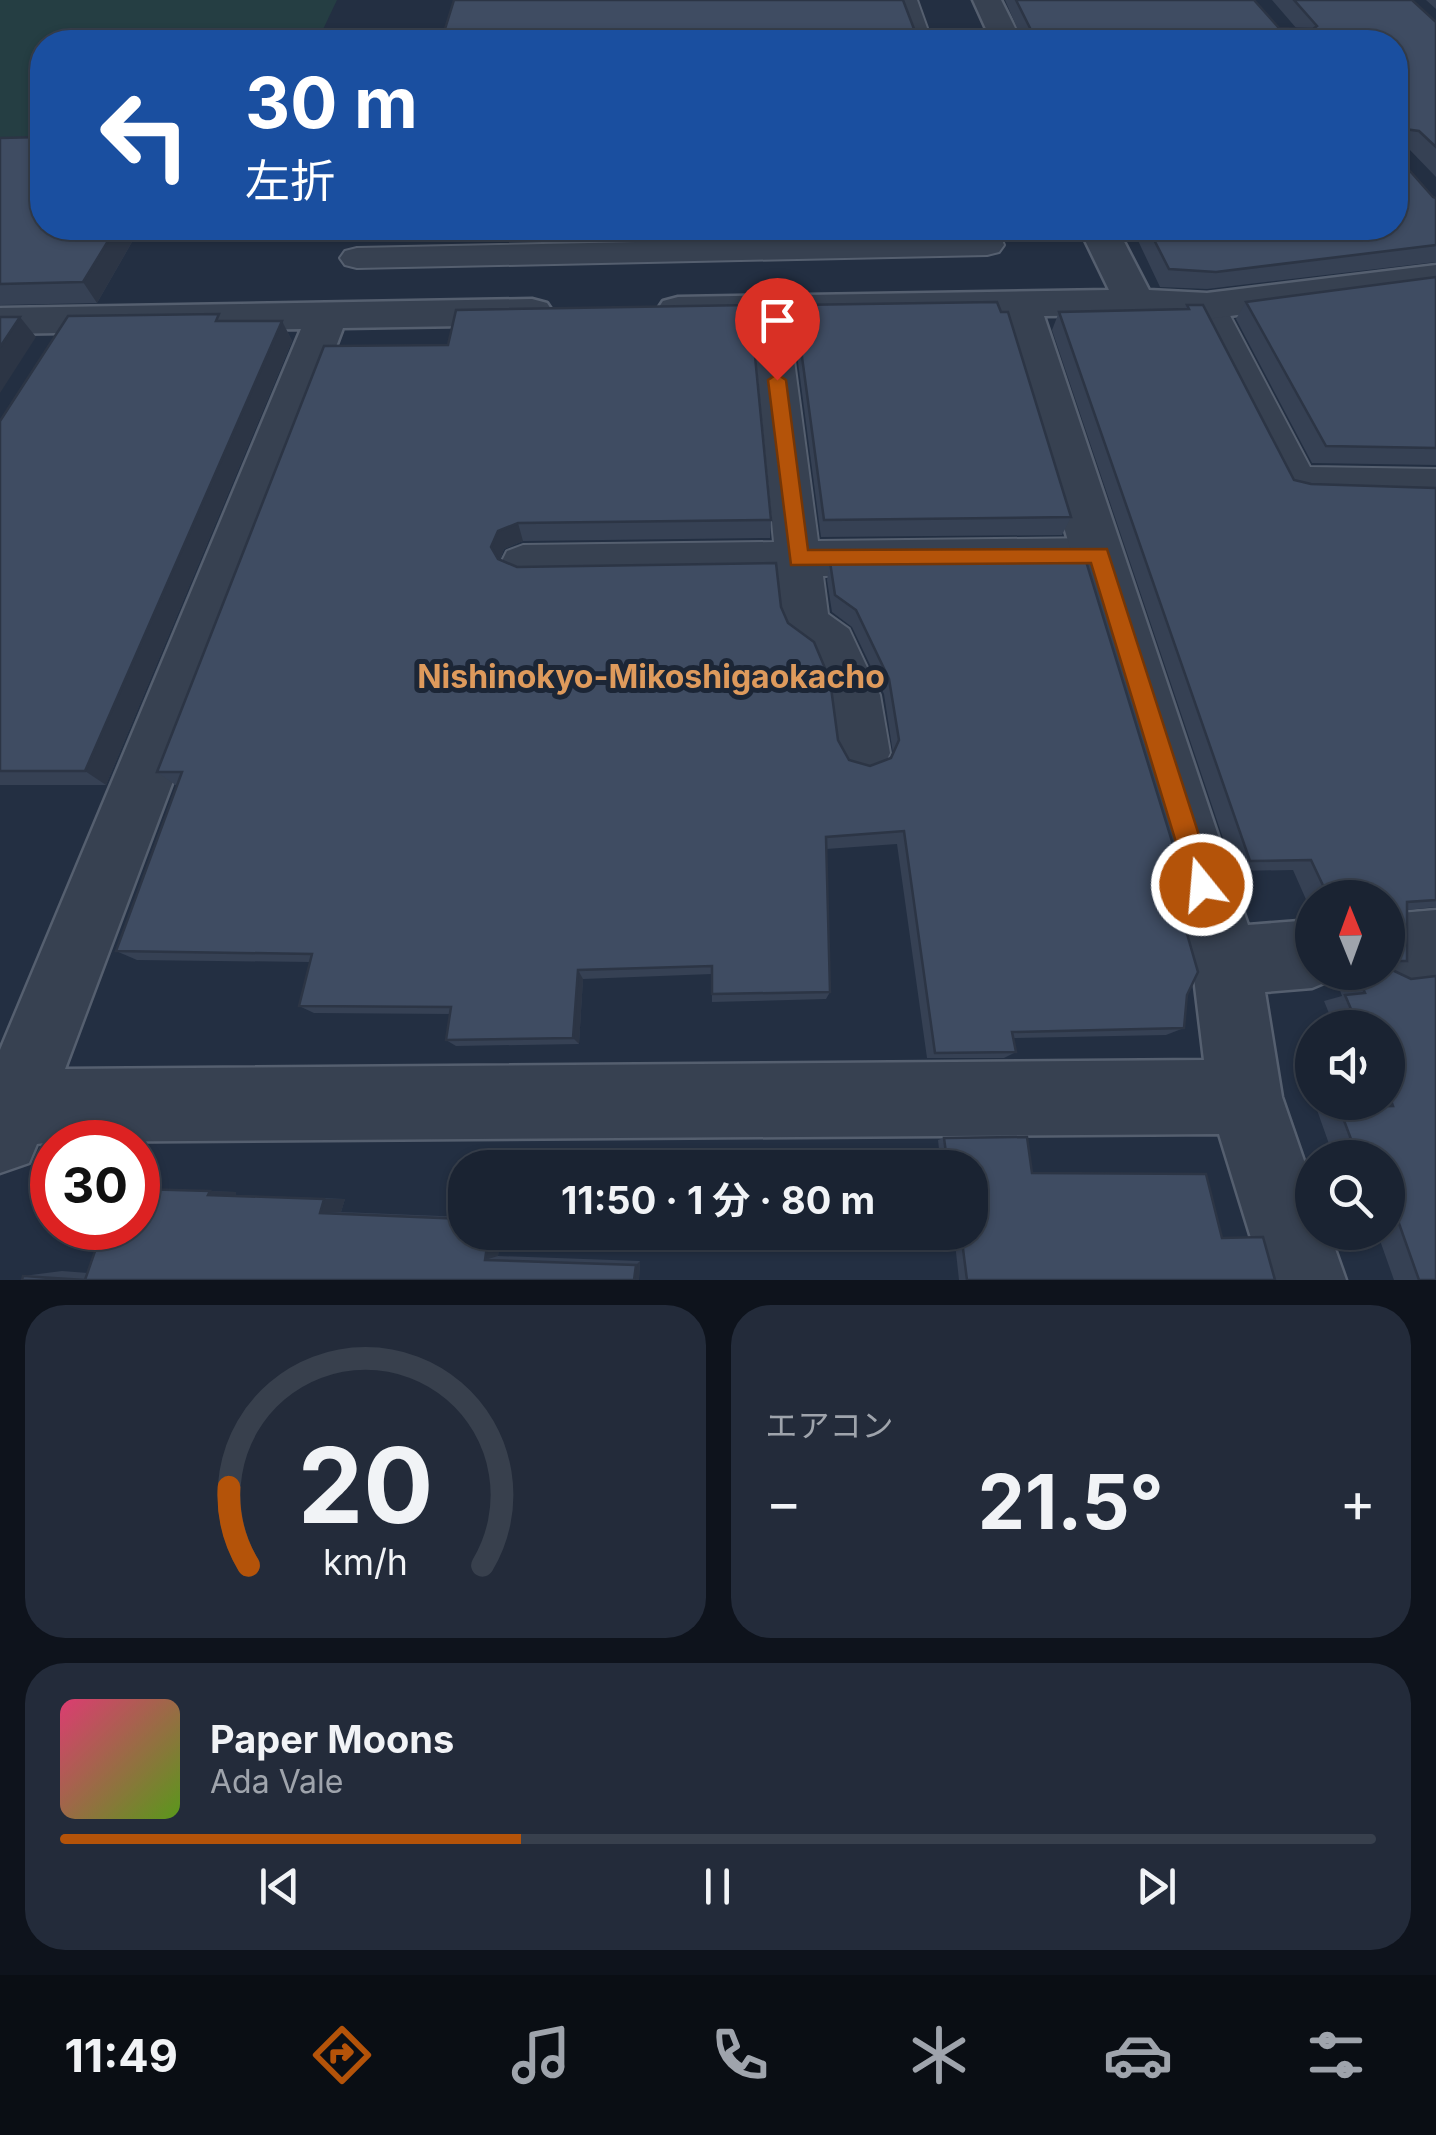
<!DOCTYPE html>
<html lang="ja">
<head>
<meta charset="utf-8">
<style>
  body { margin:0; font-family:Inter,"Noto Sans JP",sans-serif; background:#232b3a; color:#f1f3f6; height:100vh; display:flex; flex-direction:column; font-size:38px; white-space:nowrap }
  * { box-sizing:border-box; margin:0 }
  p { font-size:32px; color:#9fa4ac }
  .icon { flex:none; width:55px; height:55px; fill:none; stroke:currentColor; stroke-width:2; stroke-linecap:round; stroke-linejoin:round }
  .map { position:relative; height:1280px; overflow:hidden }
  .side { display:flex; flex-direction:column; gap:25px; padding:25px; background:#0e131c; flex:1 }
  .side>* { flex:none }
  .top-card { position:absolute; left:30px; top:30px; width:1378px; height:210px; border-radius:40px; box-shadow:0 2px 8px #0004,0 0 0 2px #38404d; background:#1a4fa0; color:#fff; overflow:hidden }
  .needle { width:65px; rotate:359deg }
  .buttons { position:absolute; left:1295px; top:880px; display:grid; gap:20px }
  .buttons a { display:grid; place-items:center; width:110px; height:110px; border-radius:50%; background:#1a2332; box-shadow:0 2px 8px #0004,0 0 0 2px #38404d; font-size:50px }
  .speed { position:absolute; left:30px; top:1120px; display:flex; gap:20px; font-size:50px; font-weight:700; text-align:center }
  .speed>* { display:grid; place-content:center; width:130px; height:130px; border-radius:50%; background:#1a2332; box-shadow:0 2px 8px #0004,0 0 0 2px #38404d; line-height:1 }
  .speed .limit { border:15px solid #d22; background:#fff; color:#111 }
  .pin { position:absolute; display:grid; place-items:center; width:85px; height:85px; color:#fff; margin:-102px -42px; border-radius:50% 50% 50% 0; rotate:-45deg; box-shadow:0 0 10px #0007 }
  .pin .icon { rotate:45deg }
  .me { position:absolute; width:110px; margin:-55px; rotate:343deg; stroke-linejoin:round; filter:drop-shadow(0 0 8px #0008) }
  .turn { display:flex; align-items:center; gap:35px; height:210px; padding:0 50px; font-size:45px }
  .turn .icon { width:130px; height:130px; stroke-width:2.5 }
  .turn b { display:block; font-size:70px; line-height:85px }
  .big { font-size:75px; font-weight:700; line-height:1.1 }
  .side .card { flex:1; display:flex; flex-direction:column; justify-content:center; gap:15px; min-width:0; padding:0 35px; border-radius:40px; background:#232b3a }
  .side .dial { align-items:center; gap:0 }
  .dial svg { height:260px; overflow:visible; fill:none; stroke:#38404d; stroke-width:7; stroke-linecap:round; text-anchor:middle }
  .dial text { fill:#f1f3f6; stroke:none }
  .song { display:flex; align-items:center; gap:30px }
  .cover { width:120px; height:120px; border-radius:15px; background:linear-gradient(135deg,hsl(340 70% 55%),hsl(90 70% 35%)) }
  .played { height:10px; border-radius:5px; background:linear-gradient(90deg,#b45309 35%,#38404d 35%) }
  .keys { display:flex; justify-content:space-around; direction:ltr }
  .heat { display:flex; justify-content:space-between; align-items:center; font-size:55px; direction:ltr }
  .side .tiles { flex:1; display:grid; gap:25px; grid-template-columns:1fr 1fr }
  .card:last-child { grid-column:span 2 }
  .trip { position:absolute; left:448px; top:1150px; width:540px; height:100px; border-radius:40px; background:#1a2332; box-shadow:0 2px 8px #0004,0 0 0 2px #38404d; font-weight:700; line-height:100px; text-align:center }
  .dock { display:flex; height:160px; justify-content:space-around; align-items:center; background:#0a0e14; color:#9fa4ac }
  .dock .icon { width:70px; height:70px }
  .dock .current { color:#b45309 }
  .dock b { font-size:45px; color:#f1f3f6 }
  .map>svg:first-child { display:block }
  .green { fill:#253e43 }
  .lines { fill:none; stroke-linecap:round; stroke-linejoin:round }
  .service-casing { stroke:#555f6f; stroke-width:4 }
  .minor-casing { stroke:#555f6f; stroke-width:5 }
  .service { fill:#374151; fill-rule:evenodd }
  .minor { fill:#374151; fill-rule:evenodd }
  .wall { fill:#364154 }
  .shaded-wall { fill:#2c3545 }
  .building { fill:#3f4c62; stroke:#2c3545; stroke-width:2.5 }
  .route { fill:#b45309; stroke:#753606; stroke-width:2.5 }
  .labels { text-anchor:middle; dominant-baseline:central; stroke-width:10; stroke-linejoin:round; paint-order:stroke }
  .neighbourhood-label { font-size:32px; font-weight:bold; fill:#de9a5c; stroke:#1c2636 }
</style>
</head>
<body>
<div class="map">
<svg width="1436" height="1280" viewBox="0 0 1436 1280">
  <rect width="100%" height="100%" fill="#232f42"/>
  <path class="green" d="M0,0H337L317,42H42V155H0Z"/>
  <g class="lines">
    <g class="service-casing">
      <g id="service">
        <path d="M893,0H917L932,42H906Z"/>
        <path d="M965,228H997L1004,245L999,252L987,255L357,268L345,265L340,258L345,251L357,248L967,235Z"/>
        <path d="M1207,295L1220,298L1225,306L1310,467L1436,469V501L1297,497L1282,493L1189,306L1194,298Z"/>
        <path d="M769,297L782,300L787,308L818,541L1099,538L1115,543L1121,555L1115,567L1099,572L823,576L828,614L849,629L880,695L890,753L882,770L864,776L846,770L838,753L830,695L814,656L789,638L783,624L778,577L523,581L507,575L501,563L507,551L523,545L774,542L751,308L756,300Z"/>
      </g>
    </g>
    <g class="minor-casing">
      <g id="minor">
        <path d="M973,0H1001L1022,42H992Z"/>
        <path d="M1079,228H1117L1149,290L1207,293L1436,265V289L1207,319L1135,315L1044,316L1248,925L1312,920V972H1338L1336,978L1312,988L1265,992L1282,1097L1312,1184V1232H1329L1346,1280H1264L1219,1134L52,1142L37,1144L29,1163L0,1173V1050L301,329L0,334V308L532,299L547,303L553,312L547,321L532,325L343,328L65,1069L1204,1060L1192,961L1002,317L678,323L663,319L657,310L663,301L678,297L1109,290Z"/>
        <path d="M1436,910V978L1388,982L1365,972H1388V914Z"/>
      </g>
    </g>
    <use href="#service" class="service"/>
    <use href="#minor" class="minor"/>
  </g>
  <g class="wall">
    <path d="M1005,0H1254L1279,28L1297,29L1272,0H1412L1436,22V177L1408,148H1403V163L1433,197L1436,198V262L1207,289L1160,287L1132,228H1395V42H1023Z"/>
    <path d="M1426,0H1436V9Z"/>
    <path d="M0,138L140,228L97,303L0,305Z"/>
    <path d="M407,228H962L961,231L482,242L480,231L409,233Z"/>
    <path d="M1436,277V465L1312,463L1236,319L1246,302Z"/>
    <path d="M795,305L1001,312L1071,517L1062,535L821,537L793,324Z"/>
    <path d="M1187,305L1294,480L1311,484L1436,488V907L1407,910V961L1388,967V898H1312V913L1293,870L1234,871L1052,330L1059,312L1184,309Z"/>
    <path d="M224,321H282L292,341L106,785H0V421Z"/>
    <path d="M324,346L771,520L770,538L523,541L504,549L500,560L517,567L781,607L838,740L849,760L870,766L891,758L893,753L884,694L852,627L832,612L827,580L830,562L1178,861L1168,868L1187,995L1184,1028L1166,1035L1013,1038L1016,1052L1004,1058H927L897,844L826,849L830,992L826,999L712,1002V974L583,979L579,1044L456,1046L446,1040L450,1014L314,1013L299,1006L310,962L137,960L116,951L177,786L157,772Z"/>
    <path d="M1340,972H1388L1436,1280H1394L1377,1232H1388V1158H1334L1317,1110L1339,1107L1369,1106L1367,1102H1388V1028H1335L1324,1001L1342,996L1337,982Z"/>
    <path d="M944,1138L1032,1173L1222,1237H1263L1275,1280H959L955,1243L951,1242L950,1232H970V1168H941L938,1140Z"/>
    <path d="M138,1189L236,1192V1195L345,1199L341,1212L465,1217V1232H501L498,1256L640,1261L639,1280H22L23,1276L62,1271L88,1273Z"/>
  </g>
  <g class="shaded-wall">
    <path d="M116,228H140L97,303L83,282Z"/>
    <path d="M20,317L36,337L0,393V347Z"/>
    <path d="M282,321L292,341L106,785L85,771Z"/>
    <path d="M518,523L523,541L504,549L498,565L491,547L498,531Z"/>
    <path d="M578,970L583,979L579,1044L573,1038Z"/>
    <path d="M210,1191L236,1192V1195H208Z"/>
    <path d="M324,1199H345L341,1212L320,1213Z"/>
    <path d="M489,1232H501L498,1256L485,1260Z"/>
    <path d="M640,1261L639,1280H634L636,1265Z"/>
  </g>
  <g class="building">
    <path d="M454,0H903L919,42H441Z"/>
    <path d="M1016,0H1254L1279,28L1313,29L1317,26L1294,0H1412L1436,22V147L1419,131L1404,129L1403,163L1433,197L1436,198V245L1216,272L1169,269L1148,228H1395V42H1037Z"/>
    <path d="M42,137V228H116L83,282L0,284V138Z"/>
    <path d="M1436,277V448L1326,446L1246,302Z"/>
    <path d="M997,302L1001,312H1008L1071,517L824,520L795,305Z"/>
    <path d="M750,305L771,520L518,523L498,531L491,547L498,559L517,567L776,563L781,607L788,623L814,642L830,680L838,740L849,760L870,766L891,758L899,740L889,679L856,610L835,595L830,562L1085,558L1178,861H1166L1198,972L1187,995L1184,1028L1012,1032L1016,1052L935,1053L904,831L826,837L830,992L712,994V966L578,970L573,1038L446,1040L451,1007L299,1006L312,954L116,951L182,772H157L324,346L448,345L456,310Z"/>
    <path d="M1187,305H1203L1294,480L1311,484L1436,488V900L1407,902V961H1388V898H1329L1311,860L1250,861L1059,312L1189,309Z"/>
    <path d="M219,314L216,321H282L85,771H0V421L68,316Z"/>
    <path d="M0,317H20L0,347Z"/>
    <path d="M1388,968L1411,979L1436,976V1280H1419L1390,1198H1388V1158H1358L1339,1107L1393,1106L1388,1092V1028H1359L1345,995L1365,993L1357,975L1358,972H1388Z"/>
    <path d="M1027,1137L1032,1173L1206,1174L1222,1238L1263,1237L1275,1280H967L962,1241L959,1243L957,1232H970V1168H948L944,1138Z"/>
    <path d="M138,1189L210,1191L208,1195L324,1199L320,1213L465,1219V1232H489L485,1260L636,1265L634,1280H22L23,1276L85,1280L103,1228H138Z"/>
  </g>
  <path class="route" d="M777,374L786,380L808,550L1107,549L1215,885L1212,895L1202,899L1192,895L1189,885L1091,563L791,565L768,380Z"/>
  <g class="labels">
    <g class="neighbourhood-label">
      <text x="651" y="676">Nishinokyo-Mikoshigaokacho</text>
    </g>
  </g>
</svg>
<div class="buttons">
<a><svg class="needle" viewBox="-14 -14 28 28"><path d="M0-13l5 13h-10z" fill="#e53935"/><path d="M0 13l5-13h-10z" fill="#9fa4ac"/></svg></a>
<a><svg class="icon" aria-label="sound" viewBox="0 0 24 24"><path d="M4 9h4l5-4v14l-5-4H4zM17 9q2 3 0 6"/></svg></a>
<a><svg class="icon" aria-label="search" viewBox="0 0 24 24"><circle cx="10" cy="10" r="6"/><path d="M15 15l6 6"/></svg></a>
</div>
<div class="speed"><div class="limit">30</div></div>
<div class="pin" style="left:777px;top:380px;background:#d93025"><svg class="icon" aria-label="arrive" viewBox="0 0 24 24"><path d="M6 21V4h12l-3 4 3 4H6"/></svg></div>
<svg class="me" style="left:1202px;top:885px" viewBox="-20 -20 40 40"><circle r="17" fill="#b45309" stroke="#fff" stroke-width="3"/><path d="M0-11L8 9 0 5-8 9z" fill="#fff"/></svg>
<div class="trip">11:50 · 1 分 · 80 m</div>
<div class="top-card">
<div class="turn"><svg class="icon" aria-label="left" viewBox="0 0 24 24"><path d="M17 20v-9H6M10 6l-5 5 5 5"/></svg><div><b>30 m</b>左折</div></div>
</div>
</div>
<section class="side">
<div class="tiles">
<div class="card dial"><svg viewBox="0 0 100 80">
<path d="M14 69A42 42 0 1 1 86 69"/>
<path d="M14 69A42 42 0 0 1 8 45" stroke="#b45309"/>
<text x="50" y="56" font-size="32" font-weight="700">20</text>
<text x="50" y="72" font-size="11">km/h</text>
</svg></div>
<div class="card"><p>エアコン</p>
<div class="heat"><a>−</a><b class="big">21.5°</b><a>+</a></div>
</div>
<div class="card">
<div class="song"><i class="cover"></i><div><b>Paper Moons</b><p>Ada Vale</p></div></div>
<div class="played"></div>
<div class="keys"><svg class="icon" aria-label="previous" viewBox="0 0 24 24"><path d="M18 5L8 12l10 7zM5 5v14"/></svg><svg class="icon" aria-label="pause" viewBox="0 0 24 24"><path d="M8 5v14M16 5v14"/></svg><svg class="icon" aria-label="next" viewBox="0 0 24 24"><path d="M6 5l10 7-10 7zM19 5v14"/></svg></div>
</div>
</div>
</section>
<nav class="dock">
<b>11:49</b>
<svg class="icon current" aria-label="directions" viewBox="0 0 24 24"><path d="M12 3l9 9-9 9-9-9zM9 14v-3h6M13 9l2 2-2 2"/></svg>
<svg class="icon" aria-label="music" viewBox="0 0 24 24"><path d="M9 18V5l10-2v13"/><circle cx="6" cy="18" r="3"/><circle cx="16" cy="16" r="3"/></svg>
<svg class="icon" aria-label="phone" viewBox="0 0 24 24"><path d="M5 4h4l2 5-3 2q2 4 5 5l2-3 5 2v4C11 20 4 13 5 4z"/></svg>
<svg class="icon" aria-label="climate" viewBox="0 0 24 24"><path d="M12 3v18M4 7l16 10M4 17L20 7"/></svg>
<svg class="icon" aria-label="car" viewBox="0 0 24 24"><path d="M5 17H2v-5l4-1 3-4h7l3 4 3 1v5h-3M9 17h6M6 11h13"/><circle cx="7" cy="17" r="2"/><circle cx="17" cy="17" r="2"/></svg>
<svg class="icon" aria-label="filters" viewBox="0 0 24 24"><path d="M4 7h16M4 17h16"/><circle cx="9" cy="7" r="2"/><circle cx="15" cy="17" r="2"/></svg>
</nav>
</body>
</html>
